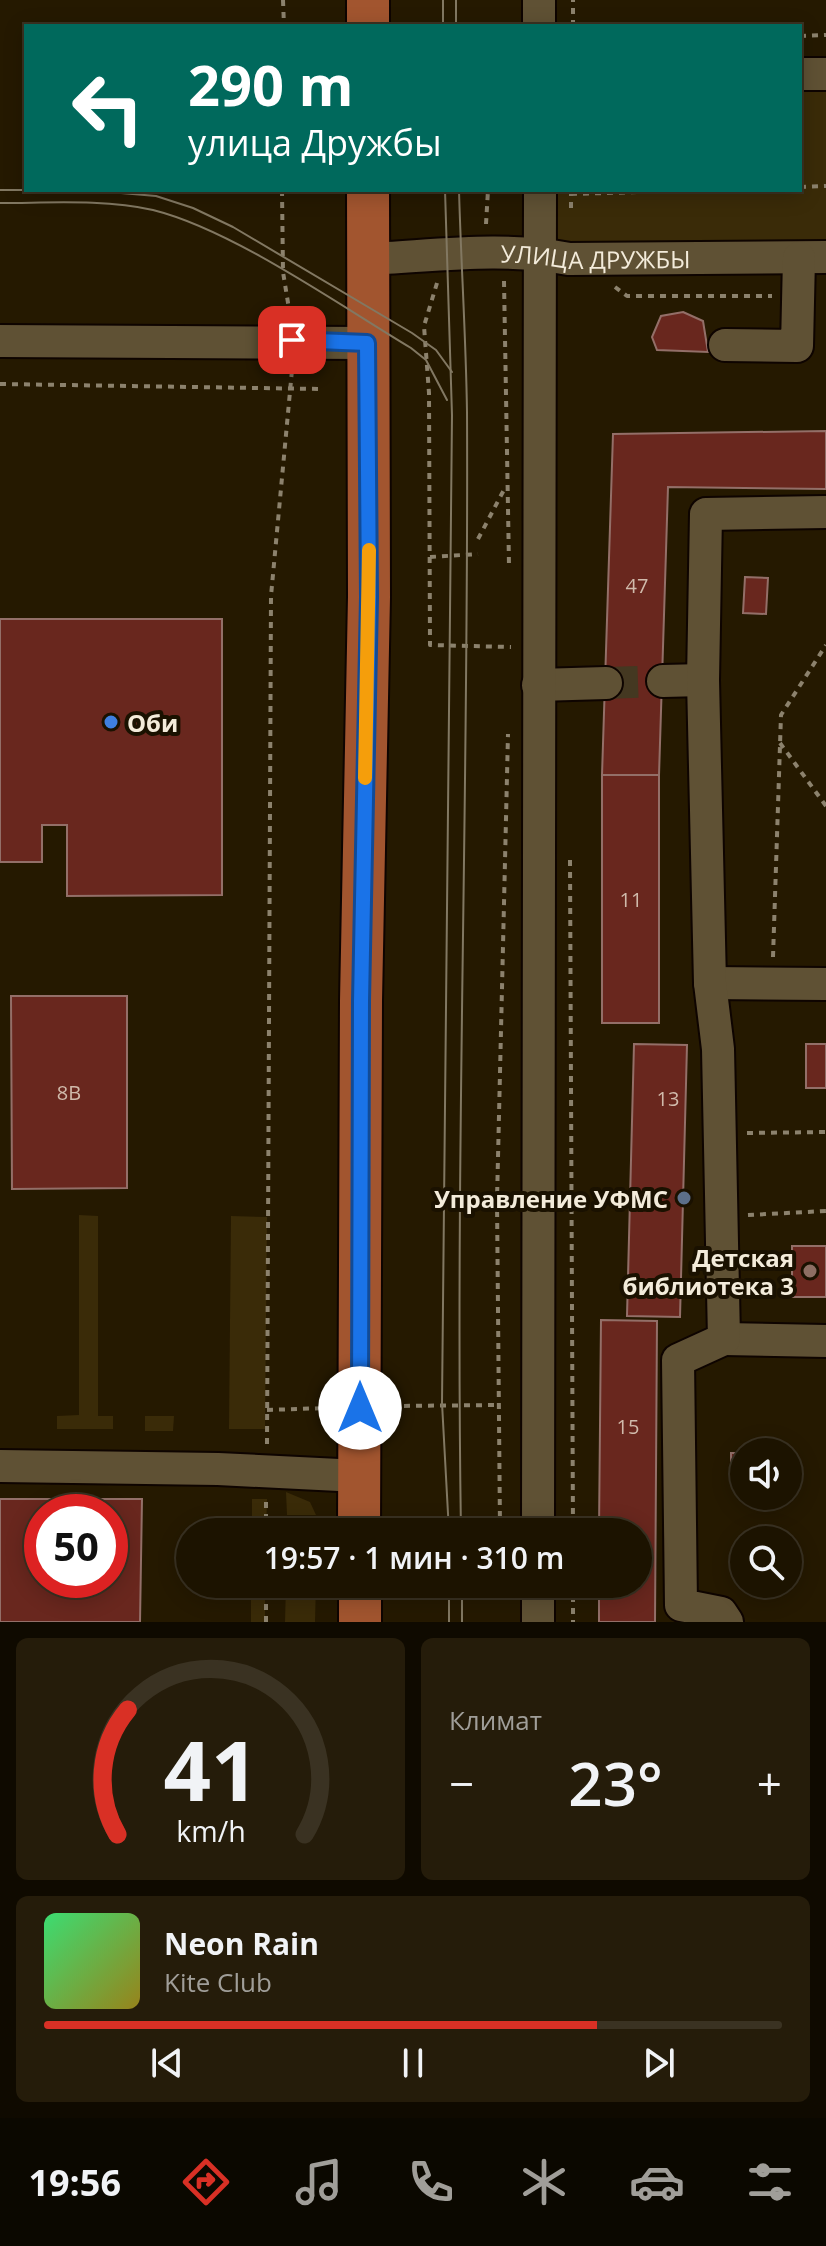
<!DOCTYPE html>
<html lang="ru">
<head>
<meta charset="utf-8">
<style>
  body { margin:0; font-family:"Open Sans",sans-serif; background:#251c0a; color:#f1f3f6; height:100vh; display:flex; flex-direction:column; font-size:30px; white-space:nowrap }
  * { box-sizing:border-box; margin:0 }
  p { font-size:26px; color:#a09e99 }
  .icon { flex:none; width:44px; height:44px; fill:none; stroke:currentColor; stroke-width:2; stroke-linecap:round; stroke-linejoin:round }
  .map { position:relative; height:1622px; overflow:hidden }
  .details { display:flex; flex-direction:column; gap:16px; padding:16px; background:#0f0a00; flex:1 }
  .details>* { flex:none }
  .top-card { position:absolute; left:24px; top:24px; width:778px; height:168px; border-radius:0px; box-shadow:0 4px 20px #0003,0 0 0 2px #3a3222; background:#00695c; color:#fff; overflow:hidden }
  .controls { position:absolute; left:730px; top:1438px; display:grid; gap:16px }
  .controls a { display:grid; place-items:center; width:72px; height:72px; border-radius:50%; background:#1c1300; box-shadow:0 4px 20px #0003,0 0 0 2px #3a3222; font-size:40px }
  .speed { position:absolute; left:24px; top:1494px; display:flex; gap:16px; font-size:40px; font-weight:700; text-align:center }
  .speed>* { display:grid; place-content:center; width:104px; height:104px; border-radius:50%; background:#1c1300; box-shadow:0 4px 20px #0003,0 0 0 2px #3a3222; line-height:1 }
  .speed .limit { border:12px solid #d22; background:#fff; color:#111 }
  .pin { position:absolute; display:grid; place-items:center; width:68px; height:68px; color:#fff; margin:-34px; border-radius:16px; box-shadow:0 4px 12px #0006 }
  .me { position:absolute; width:88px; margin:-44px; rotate:0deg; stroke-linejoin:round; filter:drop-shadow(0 0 6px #0008) }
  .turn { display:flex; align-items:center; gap:28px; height:168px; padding:0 32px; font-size:36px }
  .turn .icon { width:104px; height:104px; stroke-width:2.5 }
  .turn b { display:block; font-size:56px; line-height:68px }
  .big { font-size:60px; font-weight:600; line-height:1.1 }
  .details .tile { flex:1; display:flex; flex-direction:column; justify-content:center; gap:12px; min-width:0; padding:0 28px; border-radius:12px; background:#251c0a }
  .details .dial { align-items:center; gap:0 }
  .dial svg { height:208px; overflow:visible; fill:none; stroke:#3a3222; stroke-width:7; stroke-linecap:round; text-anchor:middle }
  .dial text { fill:#f1f3f6; stroke:none }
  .song { display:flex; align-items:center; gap:24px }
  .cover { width:96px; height:96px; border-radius:12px; background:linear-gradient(135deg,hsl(140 70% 55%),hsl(50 70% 35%)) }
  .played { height:8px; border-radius:4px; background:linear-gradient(90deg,#d93025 75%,#3a3222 75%) }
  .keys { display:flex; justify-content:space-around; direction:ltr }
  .heat { display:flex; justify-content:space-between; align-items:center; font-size:44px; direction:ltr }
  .details .tiles { flex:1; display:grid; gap:16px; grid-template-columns:1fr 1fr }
  .tile:last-child { grid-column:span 2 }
  .trip { position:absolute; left:176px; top:1518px; width:476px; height:80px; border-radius:40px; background:#1c1300; box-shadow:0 4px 20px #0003,0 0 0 2px #3a3222; font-weight:600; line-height:80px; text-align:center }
  .tab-bar { display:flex; height:128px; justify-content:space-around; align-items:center; background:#0b0800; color:#a09e99 }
  .tab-bar .icon { width:56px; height:56px }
  .tab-bar .on { color:#d93025 }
  .tab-bar b { font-size:36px; color:#f1f3f6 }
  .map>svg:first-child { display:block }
  .green { fill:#3a2b08 }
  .building { fill:#69271e; stroke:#936f68; stroke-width:2; fill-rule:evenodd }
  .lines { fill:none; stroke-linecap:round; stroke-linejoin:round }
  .minor-tunnel { stroke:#443821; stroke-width:32; stroke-dasharray:32 16; stroke-linecap:butt }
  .minor-casing { stroke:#0e0400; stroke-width:36 }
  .major-casing { stroke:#0e0400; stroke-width:46 }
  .path { stroke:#8c826d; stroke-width:4; stroke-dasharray:6 6; stroke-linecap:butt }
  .minor { stroke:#5f5134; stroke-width:32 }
  .major { stroke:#a2552f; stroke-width:42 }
  .tram { stroke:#827862; stroke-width:2 }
  .route-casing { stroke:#114b97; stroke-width:20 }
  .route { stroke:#1a73e8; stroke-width:14 }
  .slow { stroke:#f59e0b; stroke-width:14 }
  .shop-dot { fill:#3f7fe0; stroke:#1a1100; stroke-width:3 }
  .service-dot { fill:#5c6f8a; stroke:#1a1100; stroke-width:3 }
  .education-dot { fill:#8d6e63; stroke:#1a1100; stroke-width:3 }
  .labels { text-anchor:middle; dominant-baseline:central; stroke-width:8; stroke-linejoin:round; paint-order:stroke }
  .number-label { font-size:20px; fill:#d0baab }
  .street-label { font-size:24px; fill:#f3ebda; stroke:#1a1100 }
  .poi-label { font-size:24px; font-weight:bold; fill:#f3ebda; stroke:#1a1100; text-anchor:end }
</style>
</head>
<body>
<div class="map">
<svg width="826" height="1622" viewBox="0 0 826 1622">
  <rect width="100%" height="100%" fill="#251900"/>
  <g class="green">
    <path d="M800,88H826V246L554,247L555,190H800Z"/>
    <path d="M79,1215L98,1216V1416H113V1429H57V1416L79,1415Z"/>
    <path d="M231,1216L267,1217L265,1429H229Z"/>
    <path d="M145,1416H174L173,1431H145Z"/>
    <path d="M286,1492L310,1502L316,1515H287Z"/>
    <path d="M252,1499H267L266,1532H252Z"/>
    <rect x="251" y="1584" width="14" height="38"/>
    <path d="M286,1584H316L315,1622H285Z"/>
  </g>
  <g class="building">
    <path d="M683,312L703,321L708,352L657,350L652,337L661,316Z"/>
    <path d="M826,431V489L668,487L659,775H602L613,434Z"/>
    <path d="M745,577L768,578L766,614L743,613Z"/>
    <path d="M0,619H222V895L67,896V825H42V862H0Z"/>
    <rect x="602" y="775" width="57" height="248"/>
    <path d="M11,996H127V1188L12,1189Z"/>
    <path d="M634,1044L687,1045L680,1317L627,1316Z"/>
    <rect x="806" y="1044" width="20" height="44"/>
    <rect x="792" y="1246" width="34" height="51"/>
    <path d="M601,1320L657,1321L655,1622H599V1584H638V1532H599Z"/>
    <rect x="731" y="1453" width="13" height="23"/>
    <path d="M0,1499H142L140,1622H0ZM42,1512H110V1580H42Z"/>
  </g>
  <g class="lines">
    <path class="minor-tunnel" d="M606,683L663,681"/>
    <g class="minor-casing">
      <g id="minor">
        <path d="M539,26V0"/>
        <path d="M800,74H826"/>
        <path id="s1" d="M368,259C435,256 503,246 569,259L826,257"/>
        <path d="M0,341L367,343"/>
        <path d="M725,345L797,346L799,258"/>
        <path d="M663,681L703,680"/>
        <path d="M538,685L606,683"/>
        <path d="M710,983L826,984"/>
        <path d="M724,1339L826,1341"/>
        <path d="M0,1466L218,1469L359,1476"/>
        <path d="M538,1532L540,190"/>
        <path d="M538,1584V1622"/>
        <path d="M727,1622L721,1613L681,1605L678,1360L724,1339L718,1049L710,983L703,680L706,514L826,512"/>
      </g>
    </g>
    <g class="major-casing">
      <g id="major">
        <path d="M368,26V0"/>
        <path d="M359,1532L361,1001L369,597L368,190"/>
        <path d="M360,1584V1622"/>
      </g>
    </g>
    <g class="path">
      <path d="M283,0L284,26"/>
      <path d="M284,26H293"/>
      <path d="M573,26V0"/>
      <path d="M800,36L826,35"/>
      <path d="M800,187L826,186"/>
      <path d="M282,190L283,272L290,315"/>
      <path d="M571,194L711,190"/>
      <path d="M571,208V190"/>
      <path d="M486,224L488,190"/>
      <path d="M504,281L509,565"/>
      <path d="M437,283L424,326L429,393L430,645L511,647"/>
      <path d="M615,287L627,296H772"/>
      <path d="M0,384L322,389"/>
      <path d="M478,539L506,486"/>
      <path d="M430,557L478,554"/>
      <path d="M780,743L826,806"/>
      <path d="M570,860L573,1532"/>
      <path d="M773,957L781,715L826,645"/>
      <path d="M747,1133L826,1132"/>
      <path d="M748,1215L826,1211"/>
      <path d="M392,1406L498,1405"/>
      <path d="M267,1410L327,1408"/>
      <path d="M267,1444L271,596L292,370"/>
      <path d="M266,1526L326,1525"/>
      <path d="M391,1526L500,1528L497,1200L508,734"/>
      <path d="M266,1532V1497"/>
      <path d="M573,1584V1622"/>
      <path d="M266,1622V1584"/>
    </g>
    <use href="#minor" class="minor"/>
    <use href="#major" class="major"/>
    <g class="tram">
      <path d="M443,26V0"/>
      <path d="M456,26V0"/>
      <path d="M0,190H26"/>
      <path d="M86,190L156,196L193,208L233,227L412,333L436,350L452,372"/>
      <path d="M445,190L452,415L442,1403L449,1532"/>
      <path d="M459,190C461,264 466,338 467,412C469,786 455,1159 461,1532"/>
      <path d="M0,203C49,203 104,199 153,210C233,230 339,305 411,348L426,360L447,400"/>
      <path d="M449,1584V1622"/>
      <path d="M462,1584V1622"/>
    </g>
  </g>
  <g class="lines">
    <g class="route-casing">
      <path id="route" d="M292,340L367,343L369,597L361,1001L360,1408"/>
    </g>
    <use href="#route" class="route"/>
    <path class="slow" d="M365,778L369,550"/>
  </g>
  <circle class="shop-dot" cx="111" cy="722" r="8"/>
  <circle class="service-dot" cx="684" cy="1198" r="8"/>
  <circle class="education-dot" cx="810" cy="1271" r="8"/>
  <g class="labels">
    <g class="number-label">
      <text x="637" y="585">47</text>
      <text x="631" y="899">11</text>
      <text x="69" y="1092">8В</text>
      <text x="668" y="1098">13</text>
      <text x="628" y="1426">15</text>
    </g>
    <g class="street-label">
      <text stroke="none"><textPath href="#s1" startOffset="228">УЛИЦА ДРУЖБЫ</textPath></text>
    </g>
    <g class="poi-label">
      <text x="127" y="722" text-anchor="start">Оби</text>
      <text x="668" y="1198">Управление УФМС</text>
      <text x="794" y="1257">Детская<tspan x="794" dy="28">библиотека 3</tspan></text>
    </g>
  </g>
</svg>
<div class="controls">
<a><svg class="icon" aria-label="sound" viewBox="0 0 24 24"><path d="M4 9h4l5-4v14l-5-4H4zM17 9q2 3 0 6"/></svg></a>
<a><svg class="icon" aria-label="search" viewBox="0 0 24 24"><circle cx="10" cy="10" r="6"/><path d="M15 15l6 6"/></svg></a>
</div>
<div class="speed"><div class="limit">50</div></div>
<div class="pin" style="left:292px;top:340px;background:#d93025"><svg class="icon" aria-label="arrive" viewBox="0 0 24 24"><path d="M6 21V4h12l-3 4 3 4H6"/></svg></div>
<svg class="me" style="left:360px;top:1408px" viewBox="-20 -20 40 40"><circle r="19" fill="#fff"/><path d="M0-13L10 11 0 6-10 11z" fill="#1a73e8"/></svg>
<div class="trip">19:57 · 1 мин · 310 m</div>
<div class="top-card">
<div class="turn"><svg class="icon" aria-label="left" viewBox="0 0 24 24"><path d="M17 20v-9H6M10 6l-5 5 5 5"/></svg><div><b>290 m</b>улица Дружбы</div></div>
</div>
</div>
<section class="details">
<div class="tiles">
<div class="tile dial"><svg viewBox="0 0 100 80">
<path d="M14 69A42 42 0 1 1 86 69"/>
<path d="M14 69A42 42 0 0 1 18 21" stroke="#d93025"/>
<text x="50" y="56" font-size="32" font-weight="700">41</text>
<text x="50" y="72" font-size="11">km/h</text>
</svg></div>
<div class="tile"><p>Климат</p>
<div class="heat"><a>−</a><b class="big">23°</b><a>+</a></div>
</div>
<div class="tile">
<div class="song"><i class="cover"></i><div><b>Neon Rain</b><p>Kite Club</p></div></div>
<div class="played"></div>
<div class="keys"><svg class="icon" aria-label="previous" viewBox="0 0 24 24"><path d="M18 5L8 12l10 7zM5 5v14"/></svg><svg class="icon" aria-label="pause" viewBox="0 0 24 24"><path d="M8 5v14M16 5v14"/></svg><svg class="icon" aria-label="next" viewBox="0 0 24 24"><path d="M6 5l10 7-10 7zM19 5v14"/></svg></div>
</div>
</div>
</section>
<nav class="tab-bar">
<b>19:56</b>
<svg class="icon on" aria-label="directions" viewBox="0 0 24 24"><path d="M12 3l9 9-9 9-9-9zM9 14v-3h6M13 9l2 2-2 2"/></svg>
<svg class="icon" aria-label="music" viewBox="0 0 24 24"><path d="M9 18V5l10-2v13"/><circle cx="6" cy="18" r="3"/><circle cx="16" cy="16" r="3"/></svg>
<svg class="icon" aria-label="phone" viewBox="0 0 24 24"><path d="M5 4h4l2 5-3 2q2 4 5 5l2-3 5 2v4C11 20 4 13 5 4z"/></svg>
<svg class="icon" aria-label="climate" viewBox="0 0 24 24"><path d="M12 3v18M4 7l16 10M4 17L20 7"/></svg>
<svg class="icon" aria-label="car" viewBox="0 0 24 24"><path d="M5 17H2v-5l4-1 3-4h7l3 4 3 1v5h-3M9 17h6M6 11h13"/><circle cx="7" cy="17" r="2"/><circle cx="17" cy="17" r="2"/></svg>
<svg class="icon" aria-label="filters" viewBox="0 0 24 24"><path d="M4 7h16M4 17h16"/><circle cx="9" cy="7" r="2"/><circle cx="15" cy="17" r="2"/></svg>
</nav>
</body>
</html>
